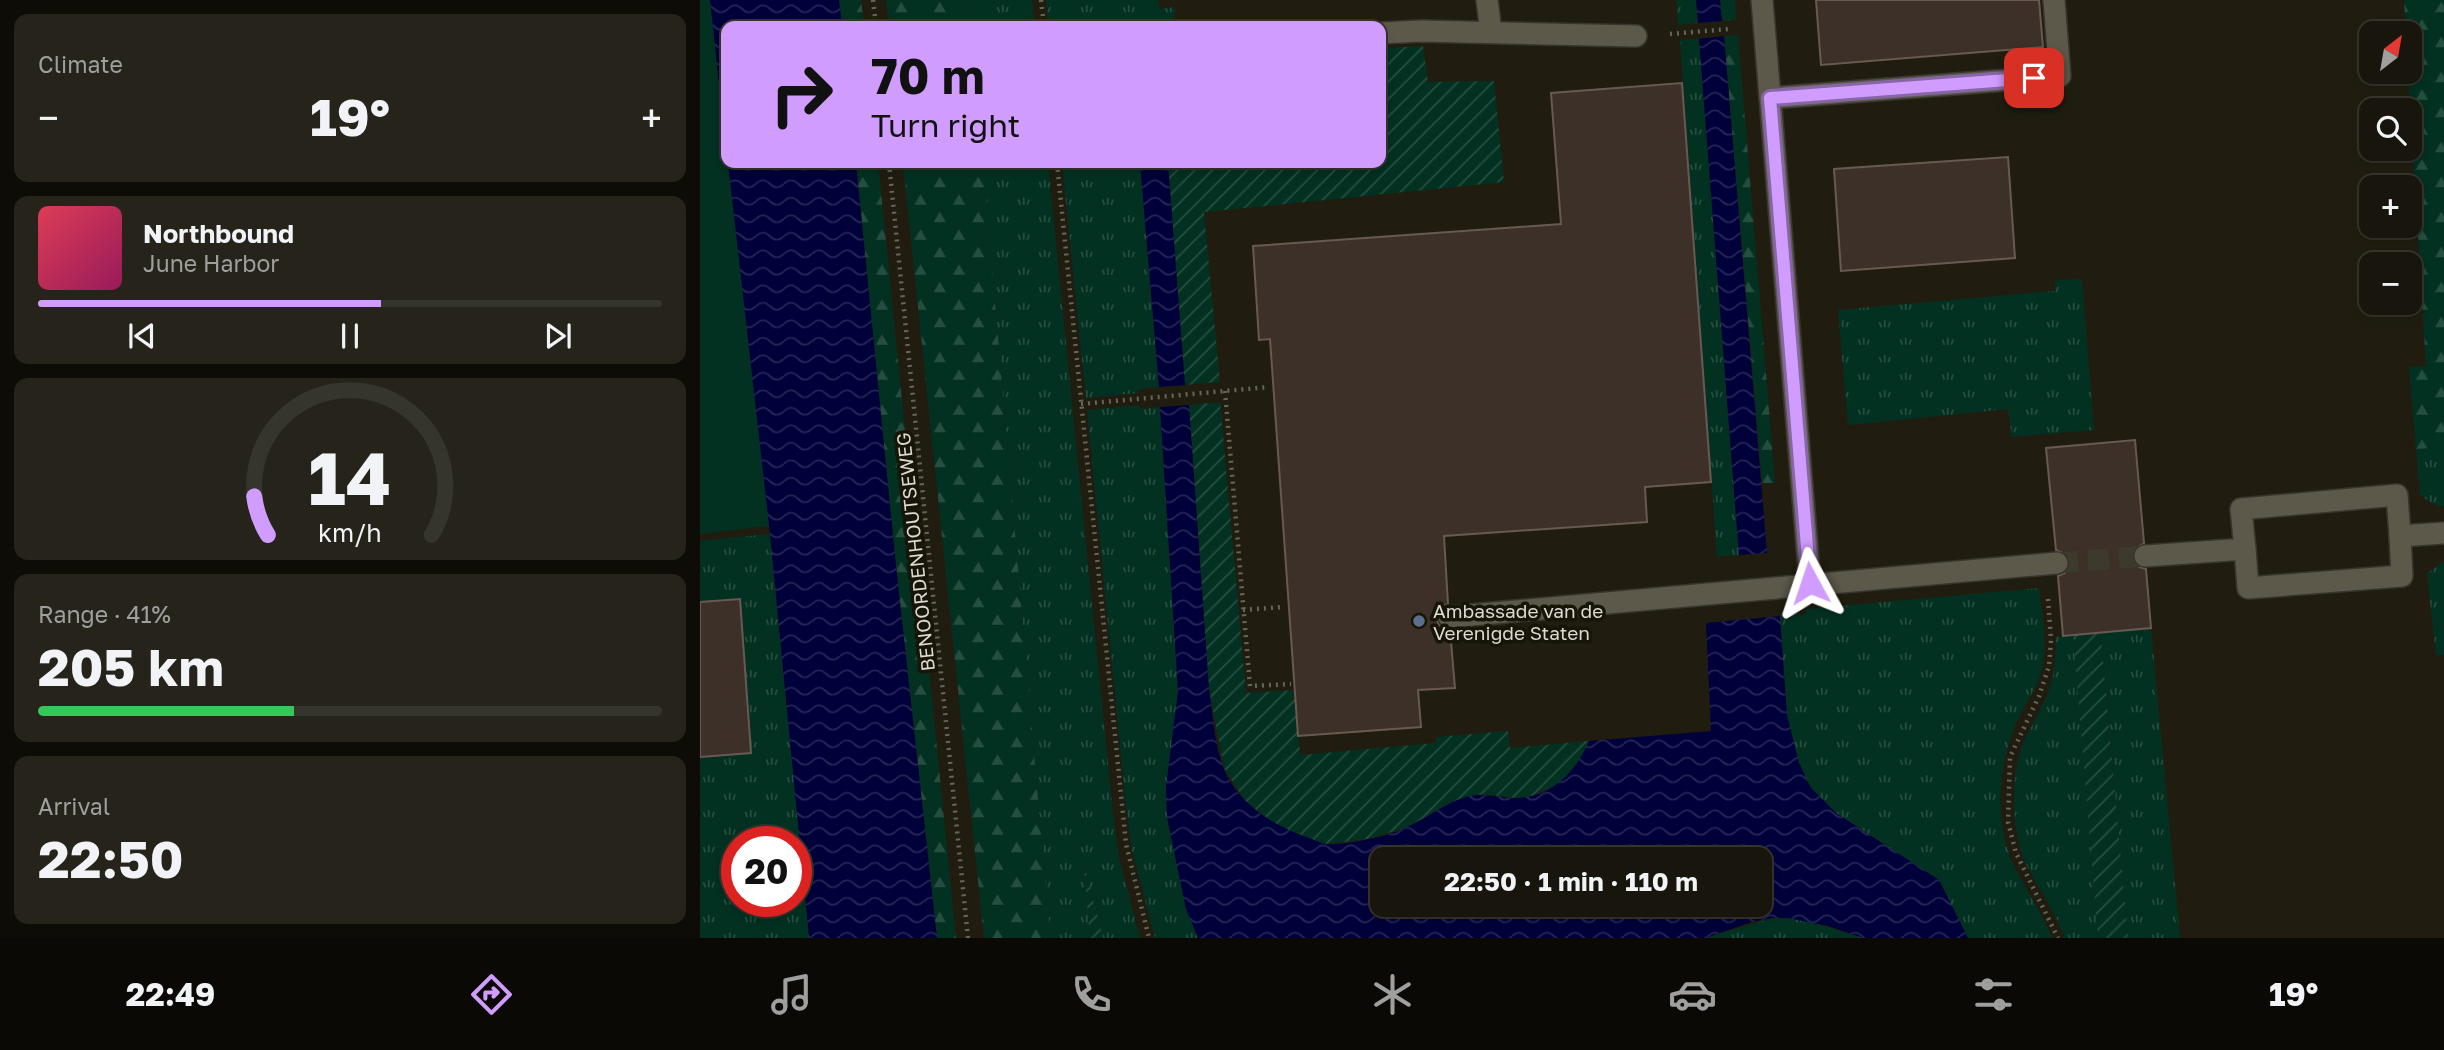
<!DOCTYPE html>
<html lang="en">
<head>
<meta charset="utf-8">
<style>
  body { margin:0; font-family:"Golos Text",sans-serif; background:#25231a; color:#f1f3f6; height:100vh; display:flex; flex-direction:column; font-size:26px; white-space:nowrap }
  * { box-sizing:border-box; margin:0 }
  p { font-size:23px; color:#9f9f9d }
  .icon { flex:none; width:38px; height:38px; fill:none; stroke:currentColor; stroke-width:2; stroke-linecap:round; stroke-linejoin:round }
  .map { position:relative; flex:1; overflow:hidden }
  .side { display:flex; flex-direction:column; gap:14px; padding:14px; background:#0d0c07; width:700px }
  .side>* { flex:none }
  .top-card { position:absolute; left:21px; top:21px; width:665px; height:147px; border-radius:14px; box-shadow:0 4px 10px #0003,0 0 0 2px #36352d; background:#d09dff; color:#111; overflow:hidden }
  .needle { width:46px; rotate:31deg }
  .fabs { position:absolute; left:1659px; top:21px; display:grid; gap:14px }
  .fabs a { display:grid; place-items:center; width:63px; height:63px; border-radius:14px; background:#18160c; box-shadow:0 4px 10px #0003,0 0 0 2px #36352d; font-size:35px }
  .speed { position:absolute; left:21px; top:826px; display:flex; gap:14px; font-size:35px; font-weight:700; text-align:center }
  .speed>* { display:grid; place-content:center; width:91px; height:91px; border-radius:50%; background:#18160c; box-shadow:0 4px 10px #0003,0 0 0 2px #36352d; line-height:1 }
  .speed .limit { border:10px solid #d22; background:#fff; color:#111 }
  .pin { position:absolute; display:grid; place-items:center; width:60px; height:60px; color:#fff; margin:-30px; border-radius:14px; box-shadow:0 4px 10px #0006 }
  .me { position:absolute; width:77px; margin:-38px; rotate:355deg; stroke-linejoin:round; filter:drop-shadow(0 0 5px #0008) }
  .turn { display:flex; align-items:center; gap:24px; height:147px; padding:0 35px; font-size:32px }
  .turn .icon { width:91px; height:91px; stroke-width:2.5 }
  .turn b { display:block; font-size:49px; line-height:60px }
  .big { font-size:52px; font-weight:700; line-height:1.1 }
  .side .widget { flex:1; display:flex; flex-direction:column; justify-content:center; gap:10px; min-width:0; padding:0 24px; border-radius:14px; background:#25231a }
  .side .dial { align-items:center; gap:0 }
  .dial svg { height:182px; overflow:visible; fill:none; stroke:#36352d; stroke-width:7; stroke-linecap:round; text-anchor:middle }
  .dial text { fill:#f1f3f6; stroke:none }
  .song { display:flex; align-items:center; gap:21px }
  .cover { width:84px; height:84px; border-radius:10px; background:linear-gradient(135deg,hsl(350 70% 55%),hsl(330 70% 35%)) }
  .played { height:7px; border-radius:4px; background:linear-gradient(90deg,#d09dff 55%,#36352d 55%) }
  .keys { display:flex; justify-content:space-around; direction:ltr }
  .heat { display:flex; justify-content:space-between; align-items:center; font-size:38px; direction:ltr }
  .charge { height:10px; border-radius:5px; background:linear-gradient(90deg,#34c759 41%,#36352d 0) }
  .trip { position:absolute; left:670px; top:847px; width:402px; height:70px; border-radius:14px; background:#18160c; box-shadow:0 4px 10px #0003,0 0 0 2px #36352d; font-weight:700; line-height:70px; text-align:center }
  .tab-bar { display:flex; height:112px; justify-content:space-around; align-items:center; background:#0a0905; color:#9f9f9d }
  .tab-bar .icon { width:49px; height:49px }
  .tab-bar .selected { color:#d09dff }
  .tab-bar b { font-size:32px; color:#f1f3f6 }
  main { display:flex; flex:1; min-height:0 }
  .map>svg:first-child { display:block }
  .grass { fill:url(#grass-tufts); fill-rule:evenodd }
  .forest { fill:url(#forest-firs) }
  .park { fill:#023121 }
  .garden { fill:url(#garden-furrows) }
  .water { fill:url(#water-waves); fill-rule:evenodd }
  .building { fill:#3d3029; stroke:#685952; stroke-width:2 }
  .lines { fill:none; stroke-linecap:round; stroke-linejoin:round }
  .minor-tunnel { stroke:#3c392d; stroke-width:21; stroke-dasharray:21 10; stroke-linecap:butt }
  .minor-casing { stroke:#38352f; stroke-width:24 }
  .path { stroke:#676459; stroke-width:4.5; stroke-dasharray:2 5; stroke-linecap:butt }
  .minor { stroke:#5c584a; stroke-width:21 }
  .route-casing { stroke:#8766a6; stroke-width:18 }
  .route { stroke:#d09dff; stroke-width:12 }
  .service-dot { fill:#5c6f8a; stroke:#171408; stroke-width:2.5 }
  .labels { text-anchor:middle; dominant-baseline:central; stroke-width:7; stroke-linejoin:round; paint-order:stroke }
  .street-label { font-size:19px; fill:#dcdad2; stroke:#171408 }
  .poi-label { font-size:19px; fill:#dcdad2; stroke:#171408; text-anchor:start }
</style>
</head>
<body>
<main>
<section class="side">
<div class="widget"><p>Climate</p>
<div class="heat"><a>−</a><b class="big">19°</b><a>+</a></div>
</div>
<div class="widget">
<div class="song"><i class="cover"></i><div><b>Northbound</b><p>June Harbor</p></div></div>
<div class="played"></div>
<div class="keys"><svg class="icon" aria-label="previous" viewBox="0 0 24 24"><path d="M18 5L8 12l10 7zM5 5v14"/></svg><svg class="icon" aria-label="pause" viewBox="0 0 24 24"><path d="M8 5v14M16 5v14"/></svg><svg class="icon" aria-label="next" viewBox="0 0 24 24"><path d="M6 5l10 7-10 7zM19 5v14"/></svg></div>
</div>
<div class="widget dial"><svg viewBox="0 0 100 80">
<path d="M14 69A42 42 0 1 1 86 69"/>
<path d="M14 69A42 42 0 0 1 8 52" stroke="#d09dff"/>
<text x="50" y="56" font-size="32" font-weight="700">14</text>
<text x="50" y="72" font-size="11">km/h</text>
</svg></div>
<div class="widget"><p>Range · 41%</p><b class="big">205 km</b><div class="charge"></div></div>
<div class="widget"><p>Arrival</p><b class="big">22:50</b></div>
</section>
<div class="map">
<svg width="1744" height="938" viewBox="0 0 1744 938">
  <defs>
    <pattern id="grass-tufts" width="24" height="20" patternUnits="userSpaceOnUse" patternTransform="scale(1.75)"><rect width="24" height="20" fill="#023121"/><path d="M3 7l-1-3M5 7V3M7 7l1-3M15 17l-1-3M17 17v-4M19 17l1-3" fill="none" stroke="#264e40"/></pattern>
    <pattern id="forest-firs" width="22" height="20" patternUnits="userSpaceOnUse" patternTransform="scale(1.75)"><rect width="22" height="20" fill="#023121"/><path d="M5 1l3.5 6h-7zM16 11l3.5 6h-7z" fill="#264e40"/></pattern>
    <pattern id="garden-furrows" width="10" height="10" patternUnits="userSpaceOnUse" patternTransform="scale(1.75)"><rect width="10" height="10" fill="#023121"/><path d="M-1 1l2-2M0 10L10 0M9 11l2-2" fill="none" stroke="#264e40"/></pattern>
    <pattern id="water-waves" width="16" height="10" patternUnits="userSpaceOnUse" patternTransform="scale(1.75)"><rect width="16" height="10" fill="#00003a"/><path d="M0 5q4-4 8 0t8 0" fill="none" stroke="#252556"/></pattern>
  </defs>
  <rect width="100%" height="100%" fill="#201d10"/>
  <g class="grass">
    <path d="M269,0H332L335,26H272Z"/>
    <path d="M346,0H458L460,9L474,7L475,26H348Z"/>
    <path d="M976,0H996L998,23L978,25Z"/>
    <path d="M999,39L1039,555L1017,557L980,40Z"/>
    <path d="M283,163H348L412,805L419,858L440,938H403L383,863L390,938H350Z"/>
    <path d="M362,163H440L459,387L439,389L438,393L386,398Z"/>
    <path d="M1382,279L1394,430L1312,437L1308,409L1148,425L1138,310L1355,291V280Z"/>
    <path d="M439,405L440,409L460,407L478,691L466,787L467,817L486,909L498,938H455L432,850L426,806L387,410Z"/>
    <path d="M1744,447V506H1737L1720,495L1716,449Z"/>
    <path d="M70,534L109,938H0V541ZM37,842H96V901H37Z"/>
    <path d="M1744,561V655H1736L1727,574Z"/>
    <path d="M1339,588C1342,614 1348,642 1342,668C1338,687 1325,704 1317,721C1302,756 1297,794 1303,831C1309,871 1338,902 1352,938H1268L1239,880L1136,813L1111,788L1099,763L1087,715L1080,616L1106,614V609Z"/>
    <path d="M1451,628L1480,938H1428L1401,633Z"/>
    <path d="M1373,635L1398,938H1365C1355,912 1340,890 1327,866C1312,836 1310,781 1321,749C1328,729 1342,711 1349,690C1355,673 1356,656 1356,637Z"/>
    <path d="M1072,918L1103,919L1163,938H1005Z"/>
  </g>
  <g class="forest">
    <path d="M139,0H161L164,26H142Z"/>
    <path d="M186,0H269L272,26H189Z"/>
    <path d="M1020,0H1035L1036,20L1022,21Z"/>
    <path d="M1704,0H1744V447L1716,449L1709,367L1726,366L1708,72H1710V33H1706Z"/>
    <path d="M1038,35L1075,483H1062L1024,36Z"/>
    <path d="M156,163H178L256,938H237L196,566Z"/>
    <path d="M203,163H283L350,938H284Z"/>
  </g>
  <path class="park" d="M0,0H58L26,26V163H76L110,457L69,526L0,534Z"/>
  <g class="garden">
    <path d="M723,46L728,82L794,81L804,182L504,212L520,382L485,385L468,163H681V48Z"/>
    <path d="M520,402L546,693L595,690L600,755L736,743V737L808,731L810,748L889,741L877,768L862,782L850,788L831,796L815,798L784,794L750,803L708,827L668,839L625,844L579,827L545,801L524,768L509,689L489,405Z"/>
    <path d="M1401,633V637L1428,938H1398L1373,635Z"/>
    <path d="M383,860L403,938H390Z"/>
  </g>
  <g class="water">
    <path d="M10,0H139L142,26H26V149Z"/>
    <path d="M996,0H1020L1022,21L998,23Z"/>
    <path d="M1024,36L1067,553L1039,555L999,39Z"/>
    <path d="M28,163H156L196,566L237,938H109L70,534Z"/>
    <path d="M440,163H468L485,385L459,387Z"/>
    <path d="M489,405L509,689C513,714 514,743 523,767C537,803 572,825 606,837C612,839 620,843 626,844C639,845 656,842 669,839C682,837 698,832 709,826C729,817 745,803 766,797C783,792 797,798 814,798C850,799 876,772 889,741L1011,731L1006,623L1080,616L1087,715L1099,763L1111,788L1136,813L1239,880L1268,938H1163L1128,926L1087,918H1072L1052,922L1005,938H498L486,909L467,817L466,787L478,691L460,407ZM1060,859V905H682V859Z"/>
  </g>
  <g class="building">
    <path d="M1116,0H1339L1343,47L1121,65Z"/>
    <path d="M982,83L1011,482L945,487L947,522L744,536L748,604L741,607L736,617L739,625L750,630L755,688L718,690L721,727L598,736L570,339L559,340L553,246L861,224L851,93Z"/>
    <path d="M1308,157L1315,258L1141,271L1134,169Z"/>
    <path d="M1435,440L1444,543L1434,550L1432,558L1439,567L1446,569L1451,628L1363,636L1358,576L1365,573L1370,563L1367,555L1356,550L1346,448Z"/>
    <path d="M40,599L51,753L0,757V602Z"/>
  </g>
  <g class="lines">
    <path class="minor-tunnel" d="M1357,563L1445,556"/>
    <g class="minor-casing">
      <g id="minor">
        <path d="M787,0L791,32"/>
        <path d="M1062,0L1110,583"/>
        <path d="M681,33L721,31L936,36"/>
        <path d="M1070,98L1360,76L1354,0"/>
        <path d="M1545,549L1548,588L1702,576L1700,536"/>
        <path d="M1445,556L1545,549L1541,509L1697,495L1700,536L1744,533"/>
        <path d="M749,617L1357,563"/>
      </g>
    </g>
    <g class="path">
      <path d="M173,0L176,26"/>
      <path d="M341,0L344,26"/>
      <path d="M970,34L1028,29"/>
      <path d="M189,163L268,938"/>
      <path d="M357,163L426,844L449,938"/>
      <path d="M525,391L550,686L591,684"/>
      <path d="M381,404L569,387"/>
      <path d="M1348,599L1351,640L1349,666L1339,696L1310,757L1308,822L1316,853L1358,938"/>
      <path d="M543,610L582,607"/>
    </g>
    <use href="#minor" class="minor"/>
  </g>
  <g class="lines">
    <g class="route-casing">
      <path id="route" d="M1110,583L1070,98L1334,78"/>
    </g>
    <use href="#route" class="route"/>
  </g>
  <circle class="service-dot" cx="719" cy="621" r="7"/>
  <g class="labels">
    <g class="street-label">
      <text transform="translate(215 552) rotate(-96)">BENOORDENHOUTSEWEG</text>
    </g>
    <g class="poi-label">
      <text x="733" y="610">Ambassade van de<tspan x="733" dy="22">Verenigde Staten</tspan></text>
    </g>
  </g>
</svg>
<div class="fabs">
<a><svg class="needle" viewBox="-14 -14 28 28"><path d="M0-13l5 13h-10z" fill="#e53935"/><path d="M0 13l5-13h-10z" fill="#9f9f9d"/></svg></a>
<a><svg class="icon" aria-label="search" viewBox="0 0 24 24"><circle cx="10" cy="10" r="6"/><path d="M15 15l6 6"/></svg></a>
<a>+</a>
<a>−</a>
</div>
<div class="speed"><div class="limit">20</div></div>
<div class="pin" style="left:1334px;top:78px;background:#d93025"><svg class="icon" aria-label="arrive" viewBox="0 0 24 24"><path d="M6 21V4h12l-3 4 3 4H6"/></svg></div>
<svg class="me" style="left:1110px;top:583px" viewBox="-20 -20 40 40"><path d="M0-17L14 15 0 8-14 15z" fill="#d09dff" stroke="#fff" stroke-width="4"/></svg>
<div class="trip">22:50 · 1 min · 110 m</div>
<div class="top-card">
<div class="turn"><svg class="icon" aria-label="right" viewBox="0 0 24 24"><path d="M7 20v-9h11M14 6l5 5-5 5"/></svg><div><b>70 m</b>Turn right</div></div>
</div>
</div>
</main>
<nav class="tab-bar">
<b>22:49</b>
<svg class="icon selected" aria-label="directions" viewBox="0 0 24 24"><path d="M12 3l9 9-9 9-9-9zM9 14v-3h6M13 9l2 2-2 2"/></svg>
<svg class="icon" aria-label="music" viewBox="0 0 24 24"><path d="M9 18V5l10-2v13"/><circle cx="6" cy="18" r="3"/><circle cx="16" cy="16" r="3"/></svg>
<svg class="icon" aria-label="phone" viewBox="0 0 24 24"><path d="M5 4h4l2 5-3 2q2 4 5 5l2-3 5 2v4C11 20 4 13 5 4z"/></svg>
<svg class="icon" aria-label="climate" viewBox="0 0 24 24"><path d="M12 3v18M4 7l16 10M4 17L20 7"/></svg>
<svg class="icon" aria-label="car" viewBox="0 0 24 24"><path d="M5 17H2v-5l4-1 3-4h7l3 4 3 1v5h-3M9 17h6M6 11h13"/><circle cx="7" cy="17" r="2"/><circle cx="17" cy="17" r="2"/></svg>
<svg class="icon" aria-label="filters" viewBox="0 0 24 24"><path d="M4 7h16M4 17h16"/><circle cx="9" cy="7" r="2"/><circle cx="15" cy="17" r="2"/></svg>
<b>19°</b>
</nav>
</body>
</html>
